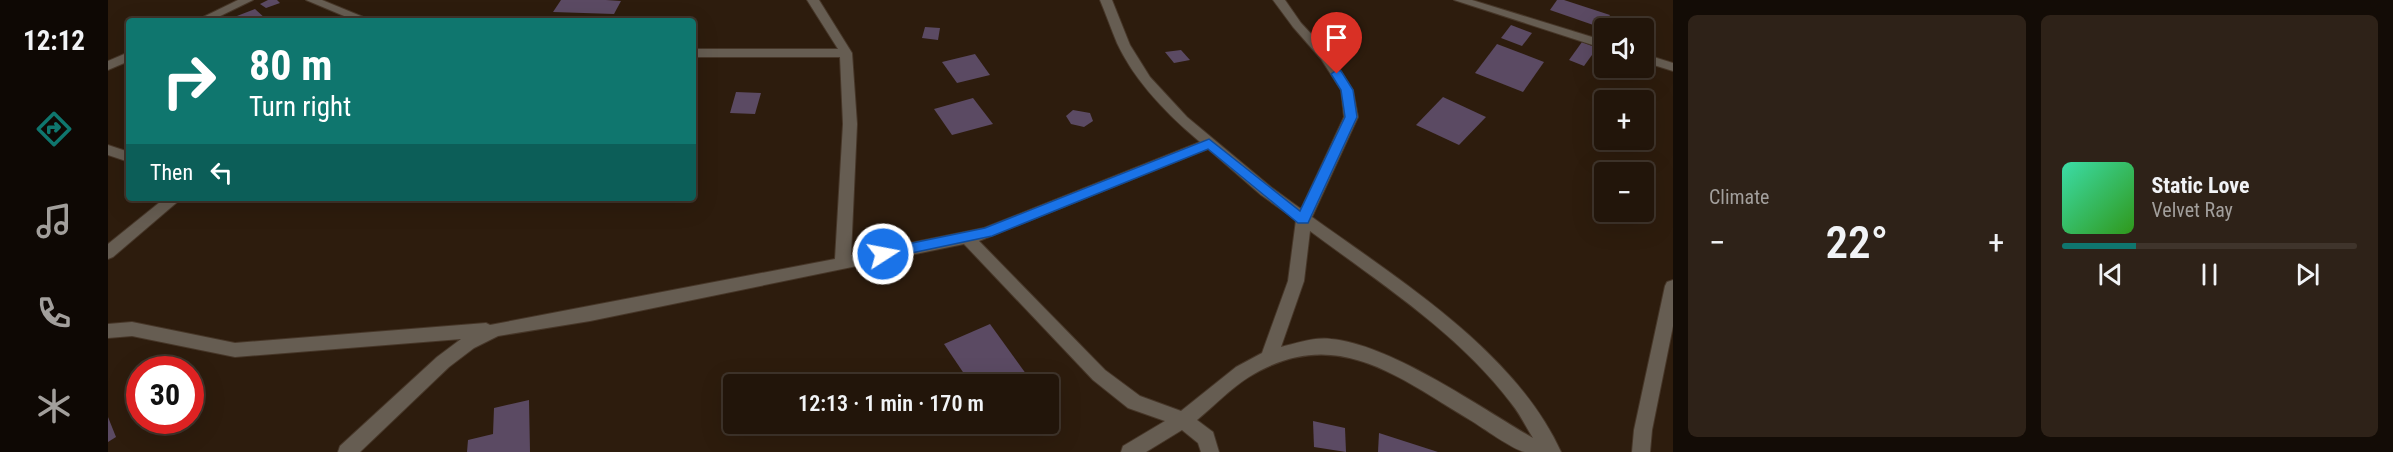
<!DOCTYPE html>
<html lang="en">
<head>
<meta charset="utf-8">
<style>
  body { margin:0; font-family:"Roboto Condensed",sans-serif; background:#2e2218; color:#f1f3f6; height:100vh; display:flex; flex-direction:column; font-size:22px; white-space:nowrap }
  * { box-sizing:border-box; margin:0 }
  p { font-size:20px; color:#a29f9c }
  .icon { flex:none; width:33px; height:33px; fill:none; stroke:currentColor; stroke-width:2; stroke-linecap:round; stroke-linejoin:round }
  .map { position:relative; flex:1; overflow:hidden }
  .panel { display:flex; flex-direction:column; gap:15px; padding:15px; background:#130c06; width:720px }
  .panel>* { flex:none }
  .guide { position:absolute; left:18px; top:18px; width:570px; height:183px; border-radius:6px; box-shadow:0 6px 24px #0002,0 0 0 2px #3f342b; background:#0f766e; color:#fff; overflow:hidden }
  .fabs { position:absolute; left:1486px; top:18px; display:grid; gap:12px }
  .fabs a { display:grid; place-items:center; width:60px; height:60px; border-radius:6px; background:#22150a; box-shadow:0 6px 24px #0002,0 0 0 2px #3f342b; font-size:30px }
  .speed { position:absolute; left:18px; top:356px; display:flex; gap:12px; font-size:30px; font-weight:700; text-align:center }
  .speed>* { display:grid; place-content:center; width:78px; height:78px; border-radius:50%; background:#22150a; box-shadow:0 6px 24px #0002,0 0 0 2px #3f342b; line-height:1 }
  .speed .limit { border:9px solid #d22; background:#fff; color:#111 }
  .pin { position:absolute; display:grid; place-items:center; width:51px; height:51px; color:#fff; margin:-62px -26px; border-radius:50% 50% 50% 0; rotate:-45deg; box-shadow:0 0 6px #0007 }
  .pin .icon { rotate:45deg }
  .me { position:absolute; width:66px; margin:-33px; rotate:79deg; stroke-linejoin:round; filter:drop-shadow(0 0 4px #0008) }
  .turn { display:flex; align-items:center; gap:21px; height:126px; padding:0 24px; font-size:27px }
  .turn .icon { width:78px; height:78px; stroke-width:2.5 }
  .turn b { display:block; font-size:42px; line-height:51px }
  .then { display:flex; align-items:center; height:57px; padding:0 24px; background:#0003; gap:12px; font-size:22px }
  .big { font-size:45px; font-weight:600; line-height:1.1 }
  .panel .tile { flex:1; display:flex; flex-direction:column; justify-content:center; gap:9px; min-width:0; padding:0 21px; border-radius:9px; background:#2e2218 }
  .song { display:flex; align-items:center; gap:18px }
  .cover { width:72px; height:72px; border-radius:9px; background:linear-gradient(135deg,hsl(160 70% 55%),hsl(110 70% 35%)) }
  .played { height:6px; border-radius:3px; background:linear-gradient(90deg,#0f766e 25%,#3f342b 25%) }
  .keys { display:flex; justify-content:space-around; direction:ltr }
  .heat { display:flex; justify-content:space-between; align-items:center; font-size:33px; direction:ltr }
  .panel .tiles { flex:1; display:grid; gap:15px; grid-template-columns:repeat(2,1fr) }
  .trip { position:absolute; left:615px; top:374px; width:336px; height:60px; border-radius:6px; background:#22150a; box-shadow:0 6px 24px #0002,0 0 0 2px #3f342b; font-weight:600; line-height:60px; text-align:center }
  main { display:flex; flex:1; min-height:0 }
  .dock { display:flex; flex-direction:column; width:108px; justify-content:space-around; align-items:center; background:#0e0804; color:#a29f9c }
  .dock .icon { width:42px; height:42px }
  .dock .on { color:#0f766e }
  .dock b { font-size:27px; color:#f1f3f6 }
  .map>svg:first-child { display:block }
  .building { fill:#5b4a63 }
  .lines { fill:none; stroke-linecap:round; stroke-linejoin:round }
  .street-casing { stroke:#463628; stroke-width:2 }
  .street { fill:#665d52; fill-rule:evenodd }
  .route { fill:#1a73e8; stroke:#114b97; stroke-width:1.5 }
</style>
</head>
<body>
<main>
<nav class="dock">
<b>12:12</b>
<svg class="icon on" aria-label="directions" viewBox="0 0 24 24"><path d="M12 3l9 9-9 9-9-9zM9 14v-3h6M13 9l2 2-2 2"/></svg>
<svg class="icon" aria-label="music" viewBox="0 0 24 24"><path d="M9 18V5l10-2v13"/><circle cx="6" cy="18" r="3"/><circle cx="16" cy="16" r="3"/></svg>
<svg class="icon" aria-label="phone" viewBox="0 0 24 24"><path d="M5 4h4l2 5-3 2q2 4 5 5l2-3 5 2v4C11 20 4 13 5 4z"/></svg>
<svg class="icon" aria-label="climate" viewBox="0 0 24 24"><path d="M12 3v18M4 7l16 10M4 17L20 7"/></svg>
</nav>
<div class="map">
<svg width="1565" height="452" viewBox="0 0 1565 452">
  <rect width="100%" height="100%" fill="#2d1c0d"/>
  <g class="building">
    <path d="M160,0H169L172,3L158,8L152,4Z"/>
    <path d="M453,0H498L513,1L506,14L445,12Z"/>
    <path d="M1449,0H1456L1502,15L1494,28L1442,10Z"/>
    <path d="M147,9L159,20L163,18L167,21H116Z"/>
    <path d="M1403,25L1424,33L1414,46L1393,38Z"/>
    <path d="M817,27L832,28L830,40L814,38Z"/>
    <path d="M1474,42L1489,48L1476,66L1461,60Z"/>
    <path d="M1389,44L1436,62L1415,92L1367,73Z"/>
    <path d="M1073,50L1082,60L1066,63L1057,52Z"/>
    <path d="M867,54L882,75L849,83L834,62Z"/>
    <path d="M628,92L653,93L647,114L622,113Z"/>
    <path d="M1335,97L1378,117L1351,145L1308,125Z"/>
    <path d="M865,98L885,124L844,135L826,109Z"/>
    <path d="M965,110L982,113L985,121L976,127L963,124L958,116Z"/>
    <path d="M882,324L921,378L907,384H863L836,344Z"/>
    <path d="M421,400L422,452H359L360,440L385,434L386,408Z"/>
    <path d="M0,417L8,437L0,442Z"/>
    <path d="M1205,421L1237,428L1238,452L1206,447Z"/>
    <path d="M1271,433L1330,452H1270Z"/>
  </g>
  <g class="lines">
    <g class="street-casing">
      <g id="street">
        <path d="M130,0H145L102,21H87Z"/>
        <path d="M198,0H214L265,21H248Z"/>
        <path d="M699,0H711L744,53L749,124L743,255L876,228L1092,142C1060,115 1027,82 1009,43C1003,29 998,14 992,0H1004L1022,45L1042,77L1079,117L1163,187L1193,209L1236,117L1233,90L1213,59L1185,27L1165,0H1177L1193,23L1222,54L1245,90L1250,117L1204,217C1290,279 1408,352 1453,452C1442,452 1428,452 1417,452C1405,450 1374,427 1362,420C1288,376 1227,324 1141,377C1123,388 1106,406 1089,420L1105,432L1111,452H1093L1090,443L1074,430L1038,452H1013L1015,446L1057,421L1020,408L985,380L856,244L482,321L390,336L366,348L341,367L252,452H230L232,446L329,357L353,339L127,357L24,336L0,338V324L24,322L127,343L378,323L382,325L727,259L735,124L732,57H585V49H730ZM1100,149L1153,195L1188,220L1180,281L1154,353L1128,367L1073,411L1032,396L997,370L871,241ZM1202,231C1272,283 1350,333 1403,403C1412,414 1418,427 1425,438C1373,408 1282,344 1223,339C1206,337 1189,343 1173,347L1196,281Z"/>
        <path d="M1346,0H1364L1497,41V49Z"/>
        <path d="M21,52V61L0,70V61Z"/>
        <path d="M1536,54L1565,63V71L1536,62Z"/>
        <path d="M0,145L21,152V162L0,155Z"/>
        <path d="M57,198H74L5,257L0,259V244Z"/>
        <path d="M1565,280V326L1544,430L1542,452H1524L1526,430L1557,286L1559,282Z"/>
      </g>
    </g>
    <use href="#street" class="street"/>
  </g>
  <path class="route" d="M1229,70L1233,71L1245,90L1249,117L1200,223H1190L1100,149L884,236L775,259L768,254L775,249L877,228L1101,139L1192,211L1237,117L1233,90L1223,74Z"/>
</svg>
<div class="fabs">
<a><svg class="icon" aria-label="sound" viewBox="0 0 24 24"><path d="M4 9h4l5-4v14l-5-4H4zM17 9q2 3 0 6"/></svg></a>
<a>+</a>
<a>−</a>
</div>
<div class="speed"><div class="limit">30</div></div>
<div class="pin" style="left:1229px;top:74px;background:#d93025"><svg class="icon" aria-label="arrive" viewBox="0 0 24 24"><path d="M6 21V4h12l-3 4 3 4H6"/></svg></div>
<svg class="me" style="left:775px;top:254px" viewBox="-20 -20 40 40"><circle r="17" fill="#1a73e8" stroke="#fff" stroke-width="3"/><path d="M0-11L8 9 0 5-8 9z" fill="#fff"/></svg>
<div class="trip">12:13 · 1 min · 170 m</div>
<div class="guide">
<div class="turn"><svg class="icon" aria-label="right" viewBox="0 0 24 24"><path d="M7 20v-9h11M14 6l5 5-5 5"/></svg><div><b>80 m</b>Turn right</div></div>
<div class="then">Then<svg class="icon" aria-label="left" viewBox="0 0 24 24"><path d="M17 20v-9H6M10 6l-5 5 5 5"/></svg></div>
</div>
</div>
<section class="panel">
<div class="tiles">
<div class="tile"><p>Climate</p>
<div class="heat"><a>−</a><b class="big">22°</b><a>+</a></div>
</div>
<div class="tile">
<div class="song"><i class="cover"></i><div><b>Static Love</b><p>Velvet Ray</p></div></div>
<div class="played"></div>
<div class="keys"><svg class="icon" aria-label="previous" viewBox="0 0 24 24"><path d="M18 5L8 12l10 7zM5 5v14"/></svg><svg class="icon" aria-label="pause" viewBox="0 0 24 24"><path d="M8 5v14M16 5v14"/></svg><svg class="icon" aria-label="next" viewBox="0 0 24 24"><path d="M6 5l10 7-10 7zM19 5v14"/></svg></div>
</div>
</div>
</section>
</main>
</body>
</html>
